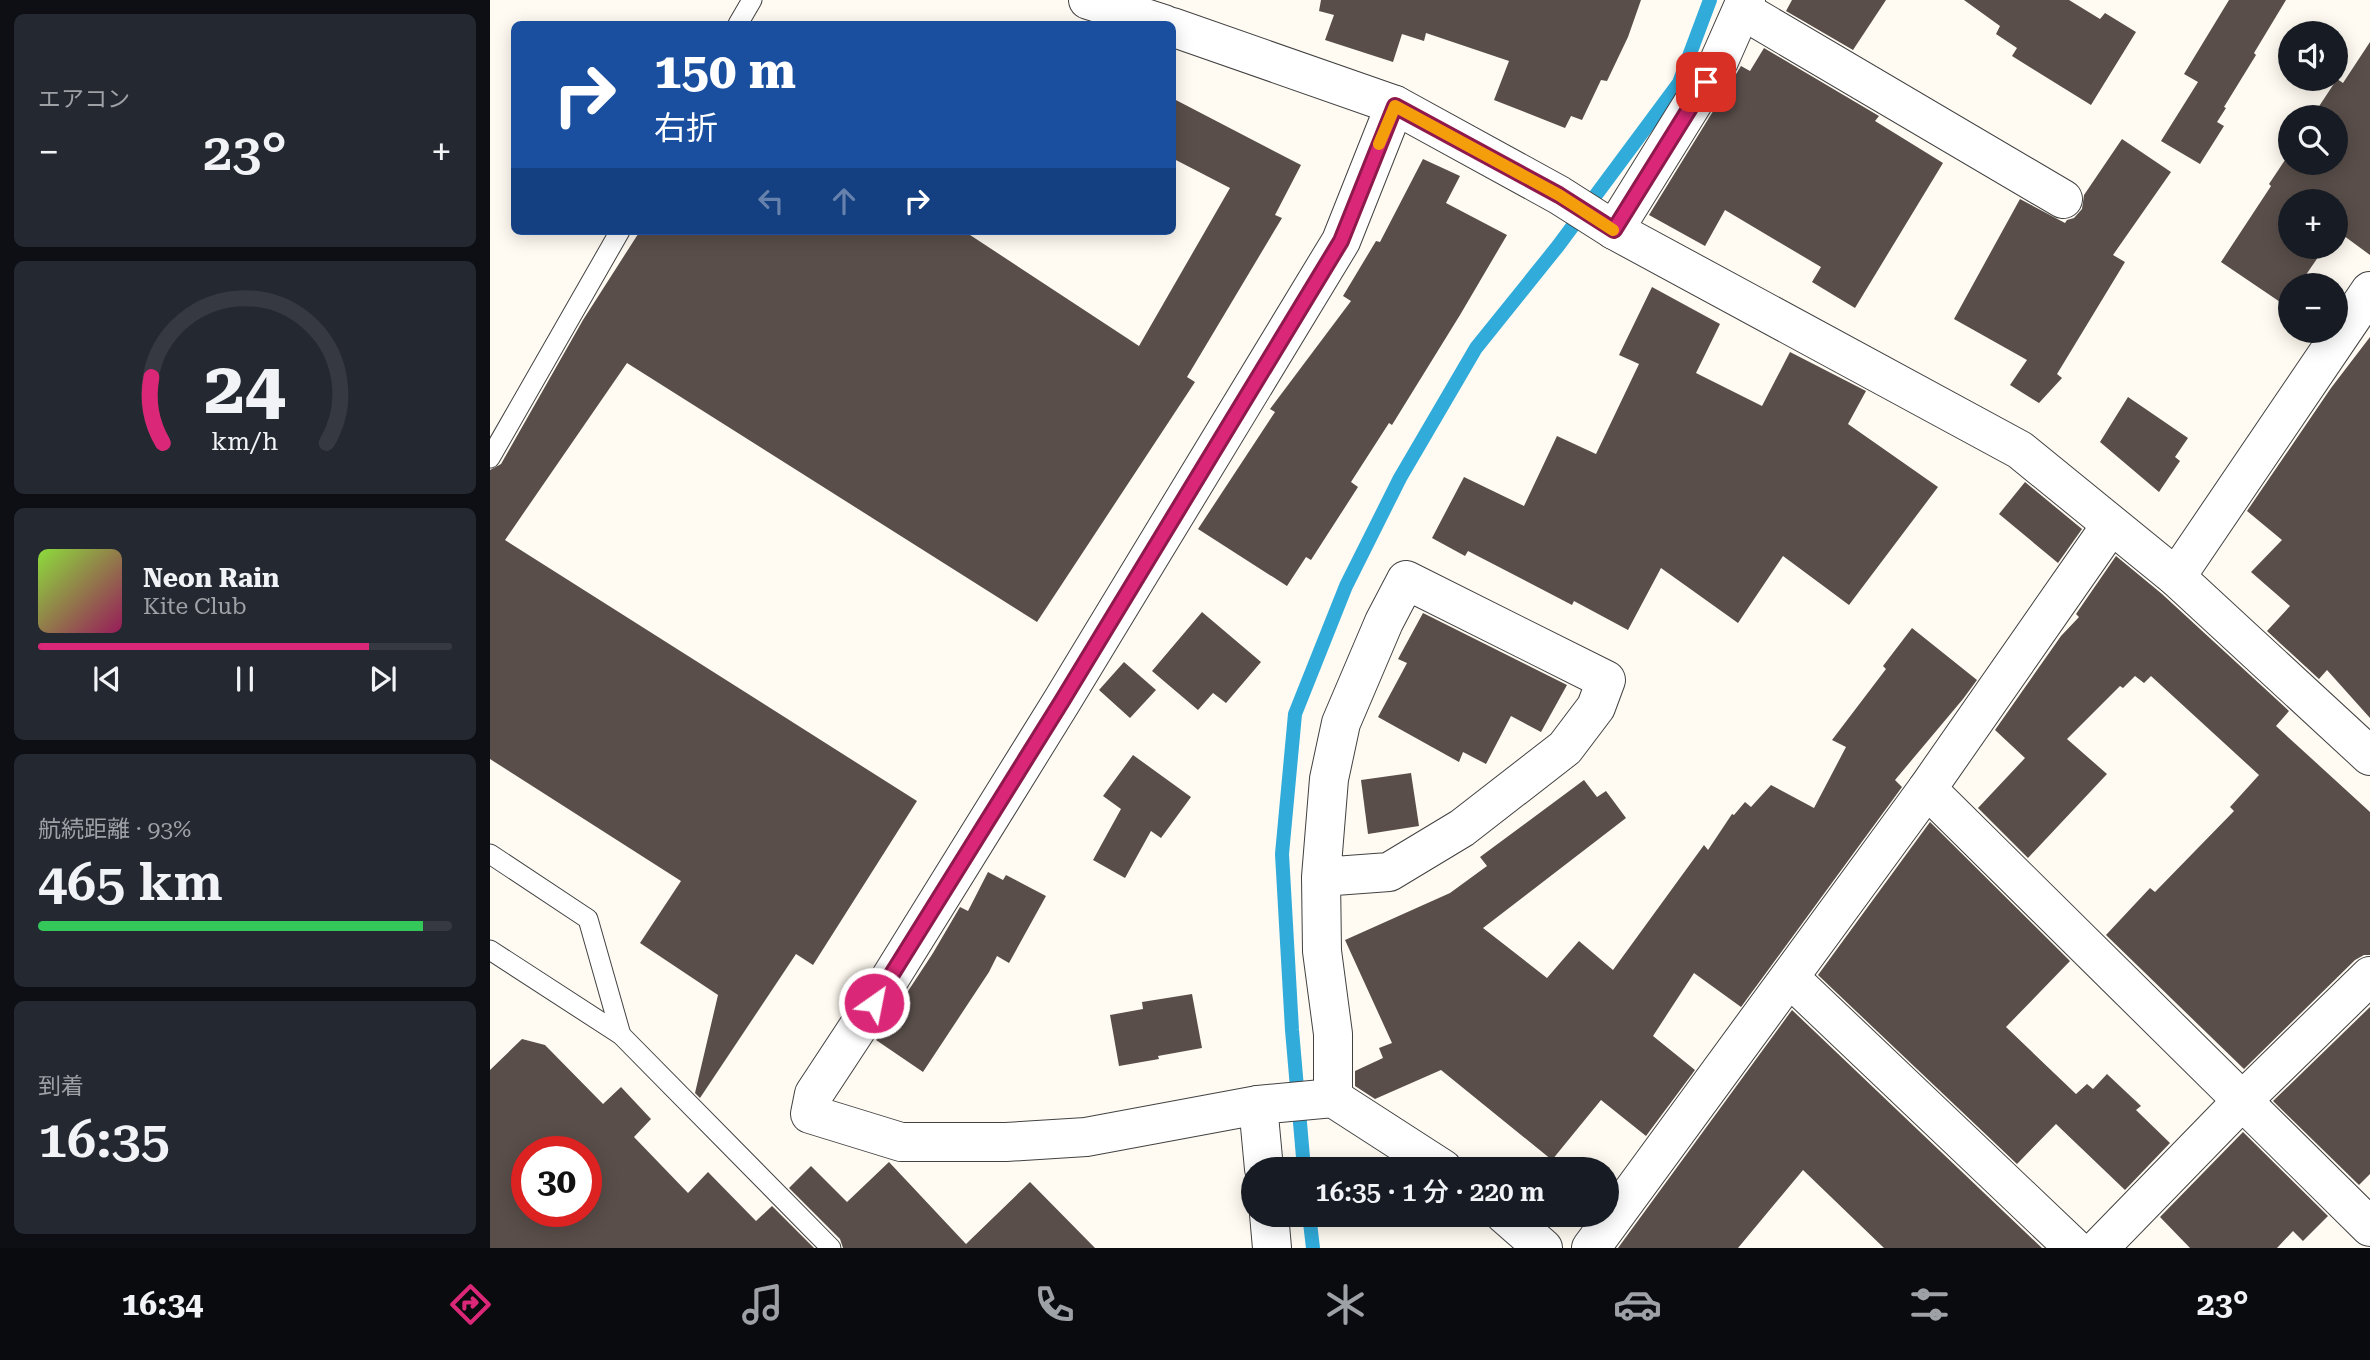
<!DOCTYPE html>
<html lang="ja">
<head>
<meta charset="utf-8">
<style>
  body { margin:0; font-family:"Roboto Serif","Noto Sans JP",serif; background:#242831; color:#f1f3f6; height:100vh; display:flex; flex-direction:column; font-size:26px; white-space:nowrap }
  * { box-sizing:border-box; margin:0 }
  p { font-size:23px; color:#9ea1a6 }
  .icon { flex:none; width:38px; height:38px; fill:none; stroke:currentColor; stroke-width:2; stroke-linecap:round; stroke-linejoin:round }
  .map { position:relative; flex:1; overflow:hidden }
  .panel { display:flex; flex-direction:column; gap:14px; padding:14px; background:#0d0f14; width:490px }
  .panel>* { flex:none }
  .top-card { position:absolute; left:21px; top:21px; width:665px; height:214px; border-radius:10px; box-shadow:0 4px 18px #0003; background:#1a4fa0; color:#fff; overflow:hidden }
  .fabs { position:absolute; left:1788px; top:21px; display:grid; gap:14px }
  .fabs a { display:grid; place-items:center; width:70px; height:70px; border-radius:50%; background:#171b24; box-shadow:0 4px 18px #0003; font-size:35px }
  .speed { position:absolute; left:21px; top:1136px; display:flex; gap:14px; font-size:35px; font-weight:700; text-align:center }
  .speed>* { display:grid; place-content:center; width:91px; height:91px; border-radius:50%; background:#171b24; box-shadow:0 4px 18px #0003; line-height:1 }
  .speed .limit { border:10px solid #d22; background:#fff; color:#111 }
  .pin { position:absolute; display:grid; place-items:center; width:60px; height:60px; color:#fff; margin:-30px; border-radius:14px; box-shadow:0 4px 10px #0006 }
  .me { position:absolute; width:77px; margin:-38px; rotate:33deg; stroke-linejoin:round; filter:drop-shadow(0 0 5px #0008) }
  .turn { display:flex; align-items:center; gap:24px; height:147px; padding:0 28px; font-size:32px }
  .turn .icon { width:91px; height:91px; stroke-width:2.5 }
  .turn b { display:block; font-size:49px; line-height:60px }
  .lanes { display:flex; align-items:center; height:66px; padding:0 28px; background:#0003; justify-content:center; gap:35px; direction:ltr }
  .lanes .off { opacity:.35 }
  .big { font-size:52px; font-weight:600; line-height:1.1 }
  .panel .tile { flex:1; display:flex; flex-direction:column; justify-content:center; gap:10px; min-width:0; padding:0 24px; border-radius:10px; background:#242831 }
  .panel .dial { align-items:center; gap:0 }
  .dial svg { height:182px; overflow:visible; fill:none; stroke:#363941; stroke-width:7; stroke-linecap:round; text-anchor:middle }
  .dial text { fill:#f1f3f6; stroke:none }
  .song { display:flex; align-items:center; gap:21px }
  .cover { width:84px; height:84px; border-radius:10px; background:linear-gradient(135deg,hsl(90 70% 55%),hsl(330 70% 35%)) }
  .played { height:7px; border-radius:4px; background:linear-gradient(90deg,#db2777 80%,#363941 80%) }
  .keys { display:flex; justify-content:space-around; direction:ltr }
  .heat { display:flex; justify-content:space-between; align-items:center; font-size:38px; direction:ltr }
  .charge { height:10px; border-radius:5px; background:linear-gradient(90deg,#34c759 93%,#363941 0) }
  .trip { position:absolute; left:751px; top:1157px; width:378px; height:70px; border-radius:35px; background:#171b24; box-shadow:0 4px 18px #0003; font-weight:600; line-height:70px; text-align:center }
  .tab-bar { display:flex; height:112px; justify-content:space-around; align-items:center; background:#090b0e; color:#9ea1a6 }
  .tab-bar .icon { width:49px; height:49px }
  .tab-bar .selected { color:#db2777 }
  .tab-bar b { font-size:32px; color:#f1f3f6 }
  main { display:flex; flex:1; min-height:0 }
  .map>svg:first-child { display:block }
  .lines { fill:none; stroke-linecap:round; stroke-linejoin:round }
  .stream { stroke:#31abda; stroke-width:14 }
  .building { fill:#594e4a; fill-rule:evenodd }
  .service-casing { stroke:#424242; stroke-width:21 }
  .minor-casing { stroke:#424242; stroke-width:40 }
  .service { stroke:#fff; stroke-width:19 }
  .minor { stroke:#fff; stroke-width:38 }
  .route-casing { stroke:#8e194d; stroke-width:18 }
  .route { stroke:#db2777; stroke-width:12 }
  .slow { stroke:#f59e0b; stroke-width:12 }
</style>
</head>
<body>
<main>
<section class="panel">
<div class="tile"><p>エアコン</p>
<div class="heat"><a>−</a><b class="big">23°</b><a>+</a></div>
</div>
<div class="tile dial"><svg viewBox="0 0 100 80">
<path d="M14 69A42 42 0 1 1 86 69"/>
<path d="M14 69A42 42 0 0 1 9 40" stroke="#db2777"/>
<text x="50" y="56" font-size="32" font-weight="700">24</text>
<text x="50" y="72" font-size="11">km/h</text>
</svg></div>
<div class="tile">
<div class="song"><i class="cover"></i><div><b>Neon Rain</b><p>Kite Club</p></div></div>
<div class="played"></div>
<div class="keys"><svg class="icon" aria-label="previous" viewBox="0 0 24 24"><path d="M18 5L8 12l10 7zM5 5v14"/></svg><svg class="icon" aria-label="pause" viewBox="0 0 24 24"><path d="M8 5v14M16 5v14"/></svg><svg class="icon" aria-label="next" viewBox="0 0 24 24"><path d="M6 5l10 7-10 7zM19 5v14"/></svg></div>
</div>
<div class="tile"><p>航続距離 · 93%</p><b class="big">465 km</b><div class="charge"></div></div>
<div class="tile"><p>到着</p><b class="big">16:35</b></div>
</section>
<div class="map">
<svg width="1880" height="1248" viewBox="0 0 1880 1248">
  <rect width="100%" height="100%" fill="#fffbf2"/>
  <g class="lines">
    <g class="stream">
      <path d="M814,1169L802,1030L792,854L805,714L856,586L910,478L986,348L1068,246L1189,83L1220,0"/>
      <path d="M819,1214L823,1248"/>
    </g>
  </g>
  <g class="building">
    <path d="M831,0H1151L1138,37L1117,81L1111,80L1092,120L1081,116L1075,128L1004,100L1019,61L936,33L934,41L912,34L903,62L835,40L844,15L829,11Z"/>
    <path d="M1302,0H1396L1363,50L1296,11Z"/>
    <path d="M1474,0H1579L1610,19L1615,13L1646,32L1601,105L1522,56L1527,48L1506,34L1510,26Z"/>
    <path d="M1739,0H1796L1764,53L1766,55L1734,107L1736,108L1727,122L1734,126L1710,164L1671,141L1708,82L1694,74Z"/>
    <path d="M1880,42V255L1846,230V201H1801V247H1835L1809,285H1801V298L1796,306L1731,262L1781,186L1779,184L1801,151V163H1846V117H1822L1847,79L1853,83Z"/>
    <path d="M1274,48L1389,116L1385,121L1453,163L1365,308L1322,282L1331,267L1235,210L1215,246L1159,215L1251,66L1260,71Z"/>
    <path d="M682,98L811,165L785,215L792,218L697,377L705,382L547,622L137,363L15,540L427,801L323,965L306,954L210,1098L205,1093L228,995L150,943L191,881L0,759V470L11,464L93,320L150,231H474L649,346L740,188L682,158Z"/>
    <path d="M1632,139L1681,172L1623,255L1635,262L1567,374L1572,378L1549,403L1520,385L1537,360L1464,319L1530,199L1575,223L1577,220L1584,218L1592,209L1594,195Z"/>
    <path d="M933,159L970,176L956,203L1017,235L970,315L902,425L899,423L861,482L868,487L821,560L816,557L797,586L708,529L785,412L780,409L861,301L853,296L886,241L890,242Z"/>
    <path d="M1162,287L1230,324L1206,373L1272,406L1300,352L1376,391L1358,424L1448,487L1359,605L1293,556L1248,623L1171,568L1138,630L1084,601L1082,605L978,551L975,556L942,538L974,477L1034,506L1067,436L1106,454L1149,364L1129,355Z"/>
    <path d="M1880,337V718L1837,670L1829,679L1777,631L1800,606L1761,572L1792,540L1757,511L1841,388Z"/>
    <path d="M1638,397L1698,438L1685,457L1690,461L1669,492L1610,442Z"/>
    <path d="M1535,482L1592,529L1568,563L1509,514Z"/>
    <path d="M1626,556L1672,594L1799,711L1786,726L1880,812V955H1874L1865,960L1754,1069L1616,935L1660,888L1665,892L1744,811L1740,807L1769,775L1661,676L1654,683L1645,676L1633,688L1630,686L1577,739L1617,774L1538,858L1488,808L1535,758L1505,730L1571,636L1589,617L1586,614Z"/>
    <path d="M712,612L771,662L736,703L723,693L708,710L662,671Z"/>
    <path d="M933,613L1077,685L1051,732L1021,716L996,764L973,752L969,762L888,717L917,663L908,659Z"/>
    <path d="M1422,628L1487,680L1473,699L1405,780L1412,787L1251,1007L1204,973L1163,1036L1205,1070L1156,1136L1111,1100L1062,1160L951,1070L885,1099L865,1086V1071L893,1058L889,1048L902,1043L855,940L960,893L997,866L990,857L1094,780L1107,797L1116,791L1136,818L993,928L1057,978L1089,941L1123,970L1214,845L1218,850L1242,814L1244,815L1255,802L1261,807L1281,785L1324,808L1356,747L1342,740L1396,669L1393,666Z"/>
    <path d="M634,662L666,690L640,718L609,690Z"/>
    <path d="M643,755L701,797L671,838L661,831L635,878L603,860L631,809L613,796Z"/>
    <path d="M921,773L929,826L878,834L871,780Z"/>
    <path d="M1440,822L1580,961L1516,1027L1586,1094L1597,1084L1603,1089L1617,1074L1651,1106L1646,1110L1680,1143L1635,1190L1566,1124L1527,1164L1328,975Z"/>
    <path d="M498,872L513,880L516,875L556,896L519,963L507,956L499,972L433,1072L386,1040L443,953L470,907L478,911Z"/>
    <path d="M702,994L712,1048L668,1056L669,1059L629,1066L620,1015L653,1009L652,1002Z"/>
    <path d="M1880,1007V1174L1869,1185L1783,1101Z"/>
    <path d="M1302,1010L1552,1248H1394L1313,1170L1248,1248H1128Z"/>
    <path d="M32,1039L55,1045L113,1104L131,1087L161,1119L144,1137L198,1193L218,1172L266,1221L282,1206L324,1248H0V1070ZM37,1152H96V1211H37Z"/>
    <path d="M1753,1132L1838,1216L1813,1241L1803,1231L1787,1248H1700L1670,1217Z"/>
    <path d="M399,1162L476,1244L540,1182L605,1248H353L350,1239L299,1188L321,1166L357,1202Z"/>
  </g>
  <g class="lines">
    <g class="service-casing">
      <g id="service">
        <path d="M248,24L262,0"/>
        <path d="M0,458L130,231"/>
        <path d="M0,854L98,919L131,1035"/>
        <path d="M0,950L131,1035L341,1248"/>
      </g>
    </g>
    <g class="minor-casing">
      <g id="minor">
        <path d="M598,0L674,24"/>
        <path d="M1252,10L1573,199"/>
        <path d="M682,27L905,105L1069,195L1124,230L1530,450L1686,577L1880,756"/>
        <path d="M905,105L851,241L572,701L399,980L324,1094L320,1114L411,1142H516L596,1137L768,1105L843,1098L953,1169"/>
        <path d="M1124,230L1229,61L1256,0"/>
        <path d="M1686,577L1880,291"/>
        <path d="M1437,789L1880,1227"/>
        <path d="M831,877L899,872L972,828L1075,748L1106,707L1116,680L916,580L894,622L851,723L839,779L831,877L832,951L843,1034V1098"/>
        <path d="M1300,978L1584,1248"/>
        <path d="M768,1105L774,1169"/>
        <path d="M779,1214L782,1248"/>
        <path d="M1014,1214L1053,1248"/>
        <path d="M1101,1248L1437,789L1621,525"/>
        <path d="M1609,1248L1753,1100L1880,976"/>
      </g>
    </g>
    <use href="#service" class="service"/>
    <use href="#minor" class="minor"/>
  </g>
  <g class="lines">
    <g class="route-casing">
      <path id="route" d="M384,1003L572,701L851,241L905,106L1069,195L1124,230L1216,82"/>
    </g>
    <use href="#route" class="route"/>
    <path class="slow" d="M889,144L905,106L1069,195L1123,230"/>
  </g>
</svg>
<div class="fabs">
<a><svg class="icon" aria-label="sound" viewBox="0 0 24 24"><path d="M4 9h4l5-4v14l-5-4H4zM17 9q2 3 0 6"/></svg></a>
<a><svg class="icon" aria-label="search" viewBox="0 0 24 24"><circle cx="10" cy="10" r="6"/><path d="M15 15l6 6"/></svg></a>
<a>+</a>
<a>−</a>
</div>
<div class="speed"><div class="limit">30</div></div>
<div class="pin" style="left:1216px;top:82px;background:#d93025"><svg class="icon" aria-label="arrive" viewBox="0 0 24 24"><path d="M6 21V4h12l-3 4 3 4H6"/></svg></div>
<svg class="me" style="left:384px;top:1003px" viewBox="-20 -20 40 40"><circle r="17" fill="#db2777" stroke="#fff" stroke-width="3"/><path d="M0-11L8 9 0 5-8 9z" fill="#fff"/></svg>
<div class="trip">16:35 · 1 分 · 220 m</div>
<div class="top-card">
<div class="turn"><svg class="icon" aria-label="right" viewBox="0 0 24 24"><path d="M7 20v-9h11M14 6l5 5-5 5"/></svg><div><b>150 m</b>右折</div></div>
<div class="lanes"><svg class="icon off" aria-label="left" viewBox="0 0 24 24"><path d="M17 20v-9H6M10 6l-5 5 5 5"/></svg><svg class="icon off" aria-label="ahead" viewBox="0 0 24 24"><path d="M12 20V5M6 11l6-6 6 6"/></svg><svg class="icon" aria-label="right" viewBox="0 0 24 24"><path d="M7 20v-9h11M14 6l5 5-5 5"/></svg></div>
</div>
</div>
</main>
<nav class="tab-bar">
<b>16:34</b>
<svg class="icon selected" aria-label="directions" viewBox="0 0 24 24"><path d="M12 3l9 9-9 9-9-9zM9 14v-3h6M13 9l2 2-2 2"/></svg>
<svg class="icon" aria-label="music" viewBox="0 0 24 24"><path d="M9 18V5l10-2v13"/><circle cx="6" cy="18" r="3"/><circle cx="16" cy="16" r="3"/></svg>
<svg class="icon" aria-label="phone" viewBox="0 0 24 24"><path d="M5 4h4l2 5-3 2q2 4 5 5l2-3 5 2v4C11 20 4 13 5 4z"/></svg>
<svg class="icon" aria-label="climate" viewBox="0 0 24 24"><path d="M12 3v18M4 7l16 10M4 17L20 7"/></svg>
<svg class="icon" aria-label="car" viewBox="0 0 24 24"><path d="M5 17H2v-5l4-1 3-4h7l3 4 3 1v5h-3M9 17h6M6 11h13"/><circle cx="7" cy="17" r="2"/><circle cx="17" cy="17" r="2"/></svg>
<svg class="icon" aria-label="filters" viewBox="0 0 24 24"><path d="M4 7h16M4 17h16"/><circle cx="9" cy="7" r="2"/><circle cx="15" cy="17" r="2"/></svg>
<b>23°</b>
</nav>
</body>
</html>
